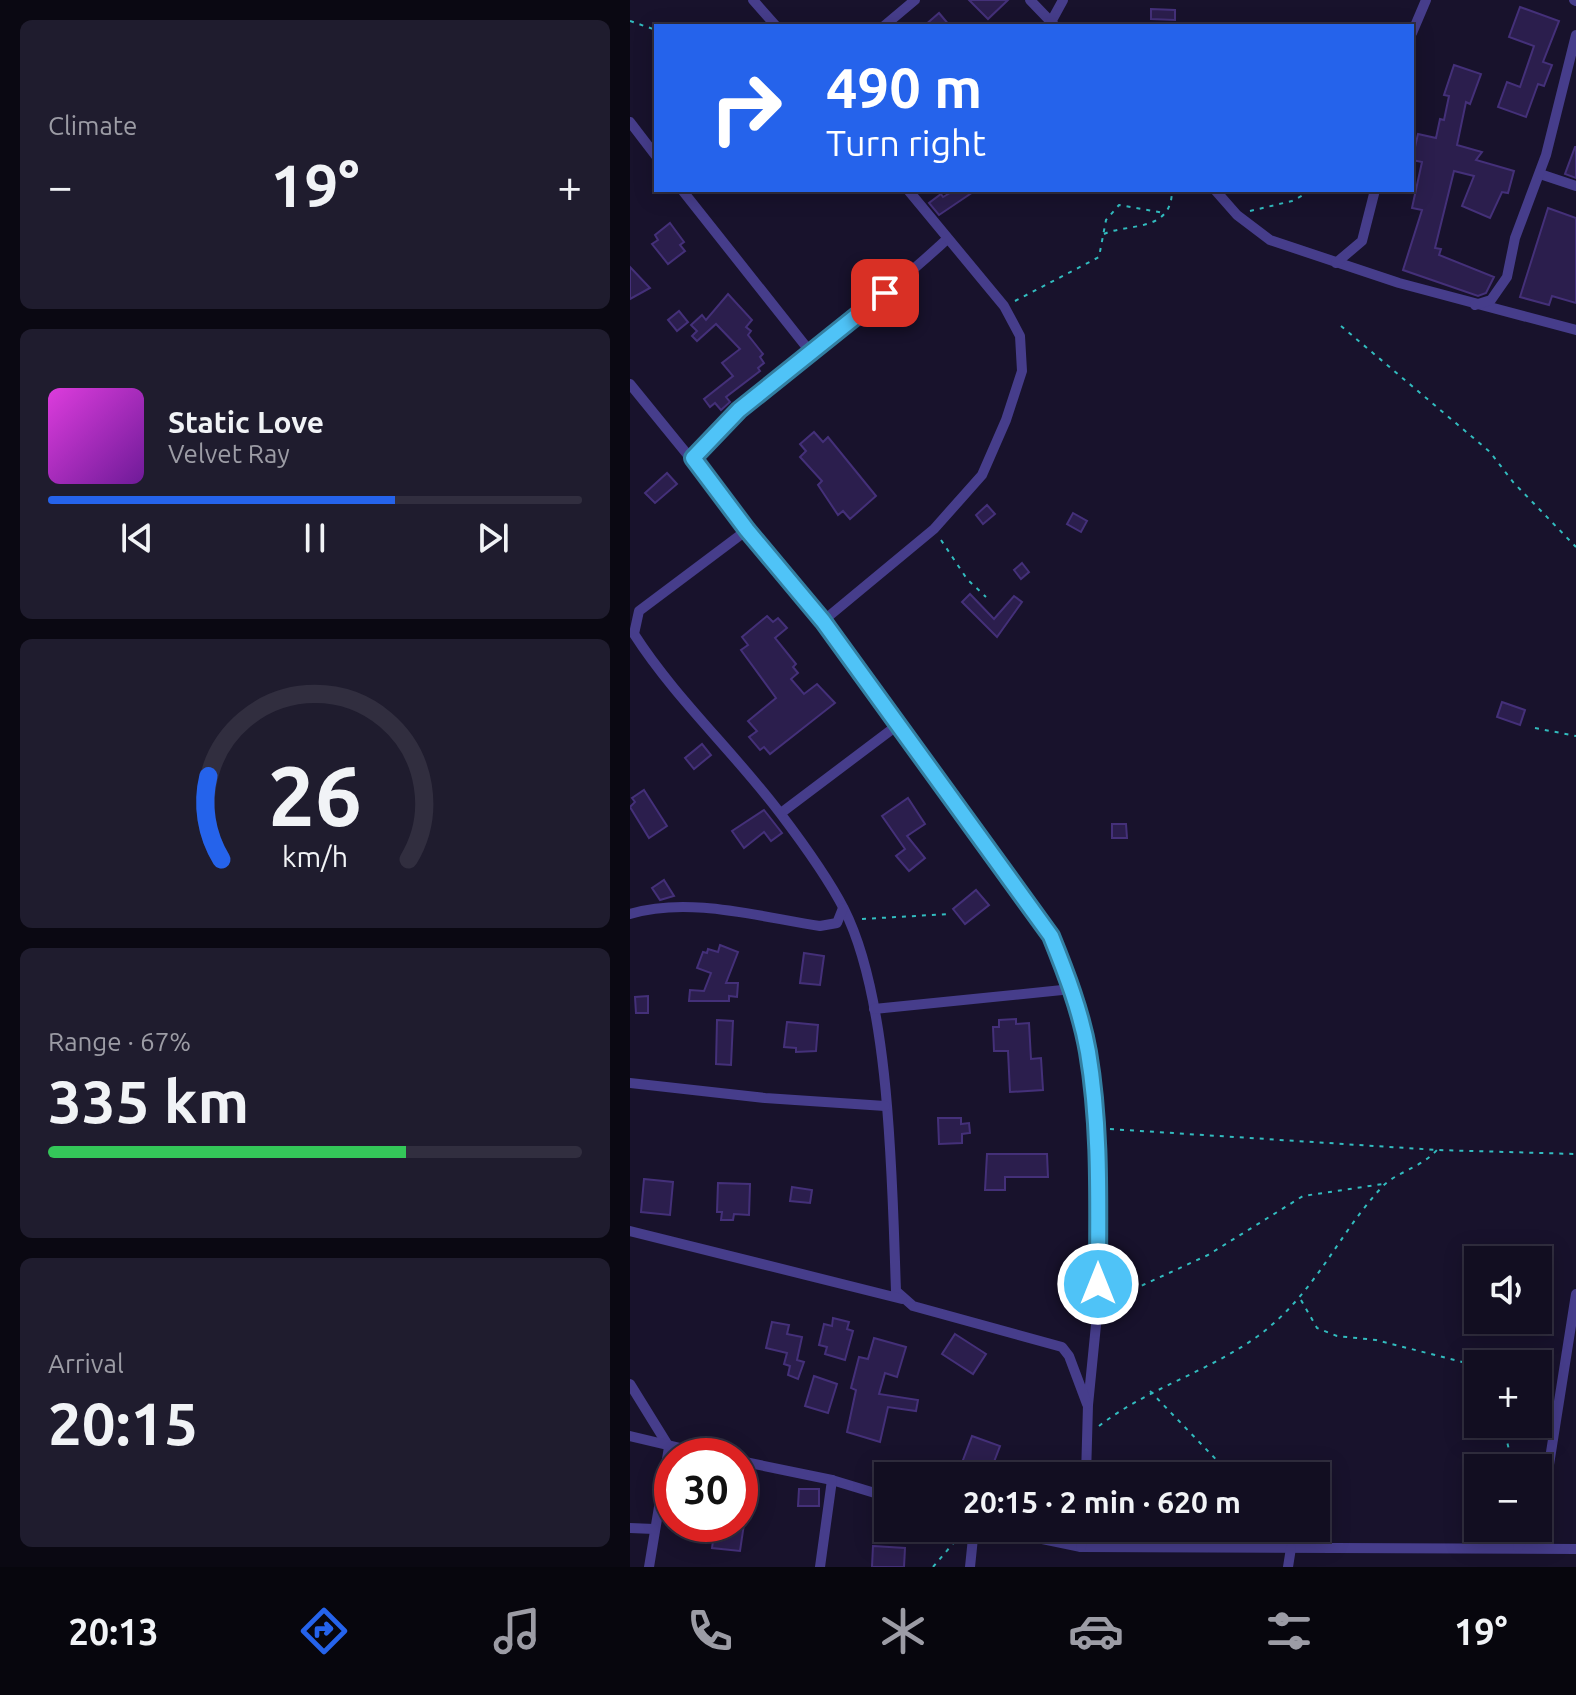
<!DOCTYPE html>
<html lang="en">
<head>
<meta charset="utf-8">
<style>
  body { margin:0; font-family:Ubuntu,sans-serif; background:#1f1c2e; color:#f1f3f6; height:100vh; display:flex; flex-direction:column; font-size:30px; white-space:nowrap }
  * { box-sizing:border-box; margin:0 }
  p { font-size:26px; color:#9c9ca5 }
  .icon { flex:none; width:44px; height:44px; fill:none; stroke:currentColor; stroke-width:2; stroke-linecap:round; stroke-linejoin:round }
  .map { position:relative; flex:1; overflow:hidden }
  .side { display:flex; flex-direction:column; gap:20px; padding:20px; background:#0a0812; width:630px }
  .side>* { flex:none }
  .top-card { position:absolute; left:24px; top:24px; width:760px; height:168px; border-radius:0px; box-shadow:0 4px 20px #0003,0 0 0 2px #312e3f; background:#2563eb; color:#fff; overflow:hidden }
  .fabs { position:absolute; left:834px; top:1246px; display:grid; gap:16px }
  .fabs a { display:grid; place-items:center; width:88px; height:88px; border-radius:0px; background:#120e21; box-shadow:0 4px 20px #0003,0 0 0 2px #312e3f; font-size:40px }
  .speed { position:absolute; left:24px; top:1438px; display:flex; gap:16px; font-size:40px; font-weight:700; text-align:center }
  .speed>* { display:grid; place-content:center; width:104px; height:104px; border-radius:50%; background:#120e21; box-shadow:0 4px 20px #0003,0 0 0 2px #312e3f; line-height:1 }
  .speed .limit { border:12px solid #d22; background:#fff; color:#111 }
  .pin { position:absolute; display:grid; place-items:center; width:68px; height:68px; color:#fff; margin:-34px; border-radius:16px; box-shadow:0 4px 12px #0006 }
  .me { position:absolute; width:88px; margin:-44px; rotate:0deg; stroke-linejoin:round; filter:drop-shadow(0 0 6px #0008) }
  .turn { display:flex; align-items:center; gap:28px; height:168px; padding:0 40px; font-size:36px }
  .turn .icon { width:104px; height:104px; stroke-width:2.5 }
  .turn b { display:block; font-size:56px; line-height:68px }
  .big { font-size:60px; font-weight:700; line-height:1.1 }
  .side .tile { flex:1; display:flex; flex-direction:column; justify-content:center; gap:12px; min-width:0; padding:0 28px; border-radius:12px; background:#1f1c2e }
  .side .dial { align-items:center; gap:0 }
  .dial svg { height:208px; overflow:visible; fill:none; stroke:#312e3f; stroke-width:7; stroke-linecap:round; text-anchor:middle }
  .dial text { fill:#f1f3f6; stroke:none }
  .song { display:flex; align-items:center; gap:24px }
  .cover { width:96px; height:96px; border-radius:12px; background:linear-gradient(135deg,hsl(300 70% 55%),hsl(280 70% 35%)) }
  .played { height:8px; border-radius:4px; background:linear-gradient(90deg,#2563eb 65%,#312e3f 65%) }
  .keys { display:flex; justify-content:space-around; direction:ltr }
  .heat { display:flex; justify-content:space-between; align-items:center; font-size:44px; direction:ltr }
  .charge { height:12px; border-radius:6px; background:linear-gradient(90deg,#34c759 67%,#312e3f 0) }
  .trip { position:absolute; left:244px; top:1462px; width:456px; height:80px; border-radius:0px; background:#120e21; box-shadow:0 4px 20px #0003,0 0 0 2px #312e3f; font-weight:700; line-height:80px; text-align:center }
  .tabs { display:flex; height:128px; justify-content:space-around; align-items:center; background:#07060d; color:#9c9ca5 }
  .tabs .icon { width:56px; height:56px }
  .tabs .on { color:#2563eb }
  .tabs b { font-size:36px; color:#f1f3f6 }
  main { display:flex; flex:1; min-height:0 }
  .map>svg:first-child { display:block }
  .building { fill:#2b1e4d; stroke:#443079; stroke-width:2 }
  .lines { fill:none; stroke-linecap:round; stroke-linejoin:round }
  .path { stroke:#32bcbf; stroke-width:2; stroke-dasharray:4 6; stroke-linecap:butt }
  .minor { stroke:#463d8b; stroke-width:10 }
  .route-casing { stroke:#337fa1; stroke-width:20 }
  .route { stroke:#4fc3f7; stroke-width:14 }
</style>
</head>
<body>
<main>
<section class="side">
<div class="tile"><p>Climate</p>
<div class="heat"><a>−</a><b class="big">19°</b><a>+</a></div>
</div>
<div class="tile">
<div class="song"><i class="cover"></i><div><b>Static Love</b><p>Velvet Ray</p></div></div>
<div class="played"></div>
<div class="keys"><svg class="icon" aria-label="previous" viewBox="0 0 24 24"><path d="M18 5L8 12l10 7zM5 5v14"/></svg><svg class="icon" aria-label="pause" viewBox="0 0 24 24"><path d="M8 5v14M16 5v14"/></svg><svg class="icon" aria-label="next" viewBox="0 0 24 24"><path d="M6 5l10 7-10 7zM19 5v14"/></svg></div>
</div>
<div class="tile dial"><svg viewBox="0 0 100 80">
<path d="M14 69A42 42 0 1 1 86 69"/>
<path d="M14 69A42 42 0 0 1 9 37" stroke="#2563eb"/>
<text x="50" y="56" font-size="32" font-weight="700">26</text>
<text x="50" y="72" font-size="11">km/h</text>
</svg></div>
<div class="tile"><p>Range · 67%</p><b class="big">335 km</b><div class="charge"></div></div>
<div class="tile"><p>Arrival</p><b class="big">20:15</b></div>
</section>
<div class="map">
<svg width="946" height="1567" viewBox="0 0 946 1567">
  <rect width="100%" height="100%" fill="#18122c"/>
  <g class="building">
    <path d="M339,0H378L358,19Z"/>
    <path d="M890,7L929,21L913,62L922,65L914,86L908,84L896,117L868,107L877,82L890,87L904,46L879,37Z"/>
    <path d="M521,9L545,10V20L521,19Z"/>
    <path d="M309,13L320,26H294Z"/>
    <path d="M824,65L851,74L840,104L836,102L827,145L852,152L846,160L884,171L878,193L872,192L860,218L832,206L844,176L824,171L805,248L811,249L809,255L864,277L856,293L848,296L773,270L792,210L782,208L792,162L782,160L788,134L806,138L810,119L814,120L819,96L814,95Z"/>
    <path d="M945,147H946V178L935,174Z"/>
    <path d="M325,190H346L309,215L299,203L311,194L313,197Z"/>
    <path d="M918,208L946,218V303L922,296L919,305L890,297Z"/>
    <path d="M40,223L54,242L50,245L55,251L38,264L22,244L28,240L25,235Z"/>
    <path d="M0,267L20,288L0,299Z"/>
    <path d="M98,294L122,320L116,327L121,331L118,335L133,354L130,357L134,363L128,368L130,371L96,397L100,402L91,410L85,403L80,407L74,399L103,376L92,363L110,349L86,324L67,341L62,336L67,331L61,325L72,315L76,320Z"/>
    <path d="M49,311L58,322L47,331L38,320Z"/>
    <path d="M184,432L193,442L198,437L246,496L220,519L213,511L208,515L188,485L192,481L170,457L176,451L170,444Z"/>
    <path d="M37,473L47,484L25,503L15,493Z"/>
    <path d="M357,505L365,514L353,524L346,515Z"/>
    <path d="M443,513L457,521L451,532L437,524Z"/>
    <path d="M392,563L399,572L391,579L384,570Z"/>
    <path d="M340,594L364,619L384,596L392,602L367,637L332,602Z"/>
    <path d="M137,616L143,622L148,618L157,628L145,638L166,664L163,667L168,673L161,679L174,694L187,684L205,703L140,754L134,747L130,750L119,737L127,731L118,721L146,698L111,650L118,645L112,637Z"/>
    <path d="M872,702L895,710L890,725L867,717Z"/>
    <path d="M72,744L81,755L64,769L55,758Z"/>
    <path d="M14,790L37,826L19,838L0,807L5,802L2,798Z"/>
    <path d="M278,798L295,824L277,836L295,858L279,871L266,856L275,849L252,816Z"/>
    <path d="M134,810L152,833L141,841L134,832L114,848L102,831Z"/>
    <path d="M482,824H496L497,838H482Z"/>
    <path d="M34,880L44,896L30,900L22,888Z"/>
    <path d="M346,890L359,905L335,924L323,909Z"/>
    <path d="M90,945L108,952L96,983H108L107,997L99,996V1001H59L60,990L74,991L81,973L67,968L73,952L77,953L78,949L88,952Z"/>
    <path d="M174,953L194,956L190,985L170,983Z"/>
    <path d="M18,996V1013H6L5,997Z"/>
    <path d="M386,1019V1024L399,1023L401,1059L411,1058L413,1090L380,1092L378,1051H364L363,1027H369V1020Z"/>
    <path d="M87,1020L103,1021L101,1065L86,1064Z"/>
    <path d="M157,1022L188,1025L186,1051L166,1052V1048L154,1047Z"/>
    <path d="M308,1118H331V1124L339,1123L340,1133L332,1134V1143L309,1144Z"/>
    <path d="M357,1154H417L418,1177H375V1190H355Z"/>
    <path d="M14,1179L43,1182L40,1215L11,1212Z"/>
    <path d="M88,1183L120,1184L119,1215L104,1214L103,1220H91L92,1212H87Z"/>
    <path d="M162,1187L182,1190L180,1203L160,1201Z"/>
    <path d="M203,1318L219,1322L217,1329L223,1331L215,1360L195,1354L197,1347L189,1345L194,1324L202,1326Z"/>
    <path d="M142,1322L159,1325L157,1334L172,1337L167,1360L174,1362L168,1379L158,1375L160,1366L154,1364L157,1353L136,1348Z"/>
    <path d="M325,1334L356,1354L343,1374L312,1354Z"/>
    <path d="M244,1338L276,1347L267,1377L255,1373L249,1394L288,1400L286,1411L258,1407L250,1442L217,1432L226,1390L221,1388L229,1357L238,1359Z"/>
    <path d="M184,1376L207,1384L198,1413L175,1406Z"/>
    <path d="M342,1436L370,1446L364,1462L374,1466L370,1476H327Z"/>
    <path d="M169,1489H189V1506H168Z"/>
    <path d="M80,1524H114L110,1551L82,1548L83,1541L78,1540Z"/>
    <path d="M243,1546L275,1548L274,1567H242Z"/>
  </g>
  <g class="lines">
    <g class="path">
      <path d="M0,21L26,30"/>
      <path d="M620,211L662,201L683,190"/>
      <path d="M474,234C498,223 542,233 542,190"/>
      <path d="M385,301L469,257L476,220L489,205L534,213"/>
      <path d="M711,326L860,452L883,482L946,547"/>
      <path d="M311,540L337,579L356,597"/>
      <path d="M905,728L946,736"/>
      <path d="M232,919L320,914"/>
      <path d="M480,1129L807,1150L946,1154"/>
      <path d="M671,1300L687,1328L707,1336L746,1340L848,1366"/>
      <path d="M478,1307L513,1285L578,1255L673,1196L753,1184"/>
      <path d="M520,1391L602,1476"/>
      <path d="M873,1424L879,1450L889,1468"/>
      <path d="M469,1426C518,1388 578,1372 628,1336C687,1292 705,1238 752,1187C766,1172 789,1169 807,1150"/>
      <path d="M639,1528L642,1536"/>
      <path d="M303,1567L332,1533"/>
    </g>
    <g class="minor">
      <path d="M123,0L146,26"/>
      <path d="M400,0L425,26"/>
      <path d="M944,0L946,1"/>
      <path d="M421,22L433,0"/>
      <path d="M254,26L285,0"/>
      <path d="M782,33L796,0"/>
      <path d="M0,122L26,156"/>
      <path d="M910,174L946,186"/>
      <path d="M52,190L182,354"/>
      <path d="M585,190L607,215L640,240L769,283L946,330"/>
      <path d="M706,263L732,241L745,190"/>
      <path d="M845,305L861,300L877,277L885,238L916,155L946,35"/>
      <path d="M0,384L193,621L421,936L442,989L458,1050L467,1128V1315L458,1405L456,1476"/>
      <path d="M63,458C140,377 235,316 316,240"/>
      <path d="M117,530L9,611L4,634C45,698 104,752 150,813C172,842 197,876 214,909C261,1002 262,1185 266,1291L283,1306L432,1347L439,1356L457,1404"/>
      <path d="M193,621L304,529L352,475L376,420L392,371L390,336L374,306L278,190"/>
      <path d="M151,813L269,724"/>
      <path d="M0,914C59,896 130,917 190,926L207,923L213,908"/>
      <path d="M244,1009L442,989"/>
      <path d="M0,1083L135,1098L255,1106"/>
      <path d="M0,1231L272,1299"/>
      <path d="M0,1384L39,1447L19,1567"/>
      <path d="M0,1436L84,1456"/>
      <path d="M110,1461L202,1480L258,1497"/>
      <path d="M908,1512L915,1490L946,1294"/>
      <path d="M0,1528L24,1529"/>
      <path d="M359,1528L451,1547L946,1549"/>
      <path d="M451,1547L452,1528"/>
      <path d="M888,1547L899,1528"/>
      <path d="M190,1567L202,1480"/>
      <path d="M340,1567L344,1528"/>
      <path d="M658,1567L661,1548"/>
    </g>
  </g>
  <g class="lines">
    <g class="route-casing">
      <path id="route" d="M255,293L109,410L63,458L117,530L193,621L421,936C436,973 451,1012 458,1052C471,1129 468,1207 468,1284"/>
    </g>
    <use href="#route" class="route"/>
  </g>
</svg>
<div class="fabs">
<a><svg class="icon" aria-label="sound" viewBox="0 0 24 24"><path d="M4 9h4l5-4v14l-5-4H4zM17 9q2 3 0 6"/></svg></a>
<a>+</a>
<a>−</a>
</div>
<div class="speed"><div class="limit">30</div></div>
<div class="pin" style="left:255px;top:293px;background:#d93025"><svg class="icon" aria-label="arrive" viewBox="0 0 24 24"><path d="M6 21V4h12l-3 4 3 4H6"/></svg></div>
<svg class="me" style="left:468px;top:1284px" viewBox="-20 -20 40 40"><circle r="17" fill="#4fc3f7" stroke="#fff" stroke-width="3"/><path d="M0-11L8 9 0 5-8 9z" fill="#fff"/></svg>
<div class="trip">20:15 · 2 min · 620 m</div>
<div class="top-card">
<div class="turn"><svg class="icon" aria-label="right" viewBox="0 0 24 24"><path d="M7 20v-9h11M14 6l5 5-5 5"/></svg><div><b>490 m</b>Turn right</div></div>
</div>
</div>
</main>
<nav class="tabs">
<b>20:13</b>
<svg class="icon on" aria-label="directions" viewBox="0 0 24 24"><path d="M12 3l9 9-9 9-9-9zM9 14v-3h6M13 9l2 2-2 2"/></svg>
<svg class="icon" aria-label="music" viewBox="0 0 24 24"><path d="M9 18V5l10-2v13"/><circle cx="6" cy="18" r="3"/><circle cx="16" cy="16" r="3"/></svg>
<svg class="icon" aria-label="phone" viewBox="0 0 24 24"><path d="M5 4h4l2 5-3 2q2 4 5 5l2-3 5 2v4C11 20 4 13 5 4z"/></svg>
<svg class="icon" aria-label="climate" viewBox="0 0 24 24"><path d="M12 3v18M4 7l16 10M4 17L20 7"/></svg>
<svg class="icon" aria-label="car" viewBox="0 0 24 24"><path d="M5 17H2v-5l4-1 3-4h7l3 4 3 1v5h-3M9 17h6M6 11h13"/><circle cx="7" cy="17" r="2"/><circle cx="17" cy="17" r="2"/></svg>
<svg class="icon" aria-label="filters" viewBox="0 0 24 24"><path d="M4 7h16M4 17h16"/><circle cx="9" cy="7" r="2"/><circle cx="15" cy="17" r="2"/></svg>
<b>19°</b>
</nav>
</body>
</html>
